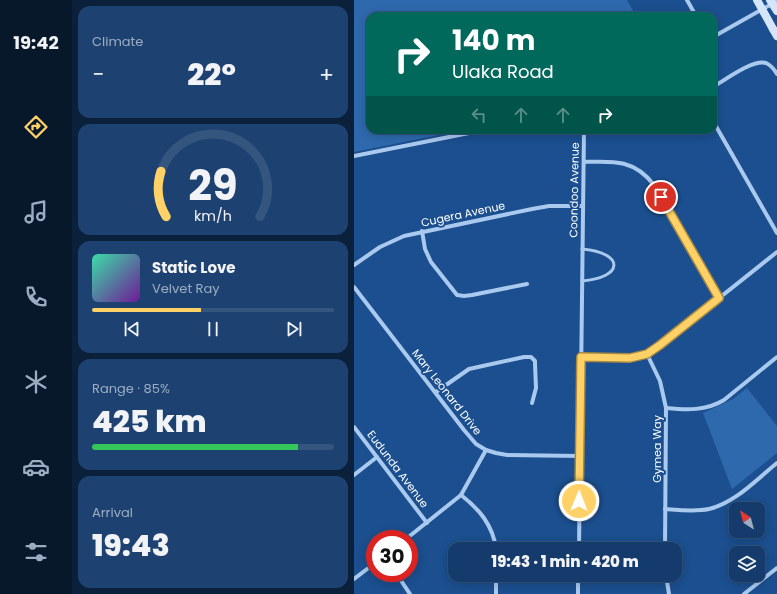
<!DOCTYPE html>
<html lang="en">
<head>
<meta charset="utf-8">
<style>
  body { margin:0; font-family:Poppins,sans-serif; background:#1d4271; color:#f1f3f6; height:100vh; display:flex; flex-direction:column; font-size:15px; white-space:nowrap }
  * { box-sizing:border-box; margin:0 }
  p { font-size:13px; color:#9dadc1 }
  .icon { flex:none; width:22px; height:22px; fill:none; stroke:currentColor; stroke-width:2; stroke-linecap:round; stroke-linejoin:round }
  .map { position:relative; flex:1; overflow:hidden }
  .sheet { display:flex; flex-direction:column; gap:6px; padding:6px; background:#0b203b; width:282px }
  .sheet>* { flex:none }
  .guide { position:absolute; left:12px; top:12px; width:351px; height:122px; border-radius:12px; box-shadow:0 2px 10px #0003,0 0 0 1px #33557e; background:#00695c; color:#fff; overflow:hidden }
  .needle { width:26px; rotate:324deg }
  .controls { position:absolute; left:375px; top:502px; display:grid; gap:8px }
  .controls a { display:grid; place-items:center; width:36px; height:36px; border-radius:8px; background:#143b6b; box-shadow:0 2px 10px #0003,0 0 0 1px #33557e; font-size:20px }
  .speed { position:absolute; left:12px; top:530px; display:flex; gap:8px; font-size:20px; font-weight:700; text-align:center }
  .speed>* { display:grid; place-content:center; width:52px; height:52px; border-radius:50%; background:#143b6b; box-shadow:0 2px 10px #0003,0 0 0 1px #33557e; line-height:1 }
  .speed .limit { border:6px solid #d22; background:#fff; color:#111 }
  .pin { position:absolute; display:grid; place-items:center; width:34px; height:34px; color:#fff; margin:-17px; border:2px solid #fff; border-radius:50%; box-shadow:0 1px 4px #0007 }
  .me { position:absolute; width:44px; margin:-22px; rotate:1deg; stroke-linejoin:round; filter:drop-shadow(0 0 3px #0008) }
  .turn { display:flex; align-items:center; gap:14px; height:84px; padding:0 20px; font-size:18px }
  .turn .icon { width:52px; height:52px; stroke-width:2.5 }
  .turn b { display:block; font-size:28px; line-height:34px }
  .lanes { display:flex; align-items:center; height:38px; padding:0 20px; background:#0003; justify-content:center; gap:20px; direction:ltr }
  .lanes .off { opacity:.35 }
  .big { font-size:30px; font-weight:800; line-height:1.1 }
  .sheet .widget { flex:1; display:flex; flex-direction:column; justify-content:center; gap:6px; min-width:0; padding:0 14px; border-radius:12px; background:#1d4271 }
  .sheet .dial { align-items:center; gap:0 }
  .dial svg { height:104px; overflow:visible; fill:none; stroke:#33557e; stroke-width:7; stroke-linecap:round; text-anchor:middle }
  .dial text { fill:#f1f3f6; stroke:none }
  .song { display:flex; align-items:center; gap:12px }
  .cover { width:48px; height:48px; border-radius:6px; background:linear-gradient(135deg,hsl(160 70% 55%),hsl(280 70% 35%)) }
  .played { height:4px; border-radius:2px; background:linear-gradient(90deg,#ffd166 45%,#33557e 45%) }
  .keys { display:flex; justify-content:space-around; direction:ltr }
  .heat { display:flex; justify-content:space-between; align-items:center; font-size:22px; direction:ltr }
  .charge { height:6px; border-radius:3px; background:linear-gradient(90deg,#34c759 85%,#33557e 0) }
  .trip { position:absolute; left:94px; top:542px; width:234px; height:40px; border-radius:12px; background:#143b6b; box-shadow:0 2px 10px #0003,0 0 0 1px #33557e; font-weight:800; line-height:40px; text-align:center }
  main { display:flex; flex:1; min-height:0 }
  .dock { display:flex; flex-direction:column; width:72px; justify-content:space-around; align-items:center; background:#08182b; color:#9dadc1 }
  .dock .icon { width:28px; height:28px }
  .dock .selected { color:#ffd166 }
  .dock b { font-size:18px; color:#f1f3f6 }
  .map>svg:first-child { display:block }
  .green { fill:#2e69ad }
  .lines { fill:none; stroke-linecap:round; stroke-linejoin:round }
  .lane { stroke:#a9c9ee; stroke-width:3 }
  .street { stroke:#a9c9ee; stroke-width:4 }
  .secondary { stroke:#d6e6fa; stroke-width:8 }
  .secondary-bridge { stroke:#d6e6fa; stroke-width:8 }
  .route-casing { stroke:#a68842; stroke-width:10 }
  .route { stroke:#ffd166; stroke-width:7 }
  .labels { text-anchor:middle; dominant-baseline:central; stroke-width:4; stroke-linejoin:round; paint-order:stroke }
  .street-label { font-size:11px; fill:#fff; stroke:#1b4f8f }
</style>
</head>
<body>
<main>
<nav class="dock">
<b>19:42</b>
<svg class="icon selected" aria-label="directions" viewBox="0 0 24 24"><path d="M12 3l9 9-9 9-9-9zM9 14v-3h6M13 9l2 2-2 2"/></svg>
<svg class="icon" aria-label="music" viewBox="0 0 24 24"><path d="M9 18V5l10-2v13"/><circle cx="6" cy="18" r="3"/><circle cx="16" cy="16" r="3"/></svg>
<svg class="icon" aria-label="phone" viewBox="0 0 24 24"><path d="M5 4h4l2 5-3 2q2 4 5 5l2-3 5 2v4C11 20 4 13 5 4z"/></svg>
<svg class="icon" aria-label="climate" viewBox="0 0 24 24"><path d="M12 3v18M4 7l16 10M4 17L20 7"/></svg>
<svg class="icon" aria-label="car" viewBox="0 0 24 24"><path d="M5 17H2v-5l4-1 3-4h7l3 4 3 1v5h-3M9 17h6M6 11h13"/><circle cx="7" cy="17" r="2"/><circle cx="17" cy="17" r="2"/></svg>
<svg class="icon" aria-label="filters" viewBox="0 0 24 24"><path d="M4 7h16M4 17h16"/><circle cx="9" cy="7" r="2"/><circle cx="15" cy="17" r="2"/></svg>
</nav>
<section class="sheet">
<div class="widget"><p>Climate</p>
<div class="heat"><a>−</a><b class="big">22°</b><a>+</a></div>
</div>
<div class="widget dial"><svg viewBox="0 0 100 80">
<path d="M14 69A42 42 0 1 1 86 69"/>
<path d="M14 69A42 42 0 0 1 10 34" stroke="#ffd166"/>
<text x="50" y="56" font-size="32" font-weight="700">29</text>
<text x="50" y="72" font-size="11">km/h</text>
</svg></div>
<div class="widget">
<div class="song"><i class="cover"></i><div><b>Static Love</b><p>Velvet Ray</p></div></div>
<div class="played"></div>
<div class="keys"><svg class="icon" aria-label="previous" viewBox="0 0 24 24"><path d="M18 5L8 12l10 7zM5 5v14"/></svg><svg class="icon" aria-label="pause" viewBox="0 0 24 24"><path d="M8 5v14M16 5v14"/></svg><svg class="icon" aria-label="next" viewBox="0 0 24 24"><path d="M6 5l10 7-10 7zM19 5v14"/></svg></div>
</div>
<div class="widget"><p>Range · 85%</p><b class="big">425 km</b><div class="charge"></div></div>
<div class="widget"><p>Arrival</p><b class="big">19:43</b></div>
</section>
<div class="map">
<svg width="423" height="594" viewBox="0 0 423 594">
  <rect width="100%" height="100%" fill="#1b4f8f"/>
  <g class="green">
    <path d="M0,0H273L282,16H16V130H109L0,152Z"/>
    <path d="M393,388L423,426V453L378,489L349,413L379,399Z"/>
  </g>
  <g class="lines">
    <path class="lane" d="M228,281C269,278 272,253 228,249"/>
    <g class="street">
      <path d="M333,0L342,16"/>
      <path d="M359,37L423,1"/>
      <path d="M359,87C371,80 399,59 412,63C417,65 420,69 423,74"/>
      <path d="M359,121L423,233"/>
      <path d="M0,156L130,130"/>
      <path d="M230,162C259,161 280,159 300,185L365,298"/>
      <path d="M68,231L71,249L77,262L103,295L110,296L118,295L173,284"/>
      <path d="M0,265L26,247L50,236L178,209L195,206H229"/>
      <path d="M0,287L110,430L122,444L132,450L142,453L153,455L226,456"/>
      <path d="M293,354L306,381L312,408L311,549"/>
      <path d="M227,357H283L293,354L306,345L423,252"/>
      <path d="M82,392L115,369L170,357H177L181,361V364L182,388L178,403"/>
      <path d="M312,408C333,410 352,411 370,400L423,357"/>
      <path d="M0,427L73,523"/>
      <path d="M0,475L23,457"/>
      <path d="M107,495C125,509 139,525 142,549"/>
      <path d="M311,509C325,510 341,512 355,509C381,503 403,479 423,463"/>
      <path d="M52,539L107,495L132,450"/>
      <path d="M225,549L230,130"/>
      <path d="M42,573L56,594"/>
      <path d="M312,575L315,594"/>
      <path d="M0,579L21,563"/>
      <path d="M142,594V575"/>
      <path d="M224,594V575"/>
      <path d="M390,594L423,568"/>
    </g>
    <path class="secondary" d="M419,29L423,36"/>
    <g class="secondary-bridge">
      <path d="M403,0L419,29"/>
      <path d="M416,0L423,11"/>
    </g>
  </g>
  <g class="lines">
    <g class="route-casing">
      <path id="route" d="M225,501L227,357L276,358L293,354L306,345L365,298L307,197"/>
    </g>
    <use href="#route" class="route"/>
  </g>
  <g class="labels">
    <g class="street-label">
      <text transform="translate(220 190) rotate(-89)">Coondoo Avenue</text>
      <text transform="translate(109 214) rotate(-12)">Cugera Avenue</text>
      <text transform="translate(93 392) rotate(52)">Mary Leonard Drive</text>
      <text transform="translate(303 449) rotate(-90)">Gymea Way</text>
      <text transform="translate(44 469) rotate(53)">Eudunda Avenue</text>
    </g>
  </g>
</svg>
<div class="controls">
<a><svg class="needle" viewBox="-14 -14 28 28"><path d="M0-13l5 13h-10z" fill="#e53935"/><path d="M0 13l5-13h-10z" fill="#9dadc1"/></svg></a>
<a><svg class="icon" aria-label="layers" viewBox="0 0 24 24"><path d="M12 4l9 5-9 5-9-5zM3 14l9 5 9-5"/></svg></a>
</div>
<div class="speed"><div class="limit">30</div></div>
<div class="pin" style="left:307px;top:197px;background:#d93025"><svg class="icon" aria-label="arrive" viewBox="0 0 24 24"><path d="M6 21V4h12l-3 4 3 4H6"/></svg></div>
<svg class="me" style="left:225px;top:501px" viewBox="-20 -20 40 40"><circle r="17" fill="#ffd166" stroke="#fff" stroke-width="3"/><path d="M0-11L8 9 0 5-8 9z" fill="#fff"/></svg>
<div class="trip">19:43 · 1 min · 420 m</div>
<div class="guide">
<div class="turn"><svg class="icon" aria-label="right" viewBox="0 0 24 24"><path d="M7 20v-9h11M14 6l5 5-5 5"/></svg><div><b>140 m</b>Ulaka Road</div></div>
<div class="lanes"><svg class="icon off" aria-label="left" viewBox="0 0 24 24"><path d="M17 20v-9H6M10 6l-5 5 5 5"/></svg><svg class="icon off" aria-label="ahead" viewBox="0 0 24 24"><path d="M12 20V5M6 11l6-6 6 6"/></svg><svg class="icon off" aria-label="ahead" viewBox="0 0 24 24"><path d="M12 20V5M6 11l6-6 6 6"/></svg><svg class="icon" aria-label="right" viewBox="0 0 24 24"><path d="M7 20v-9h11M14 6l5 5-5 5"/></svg></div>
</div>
</div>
</main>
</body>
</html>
